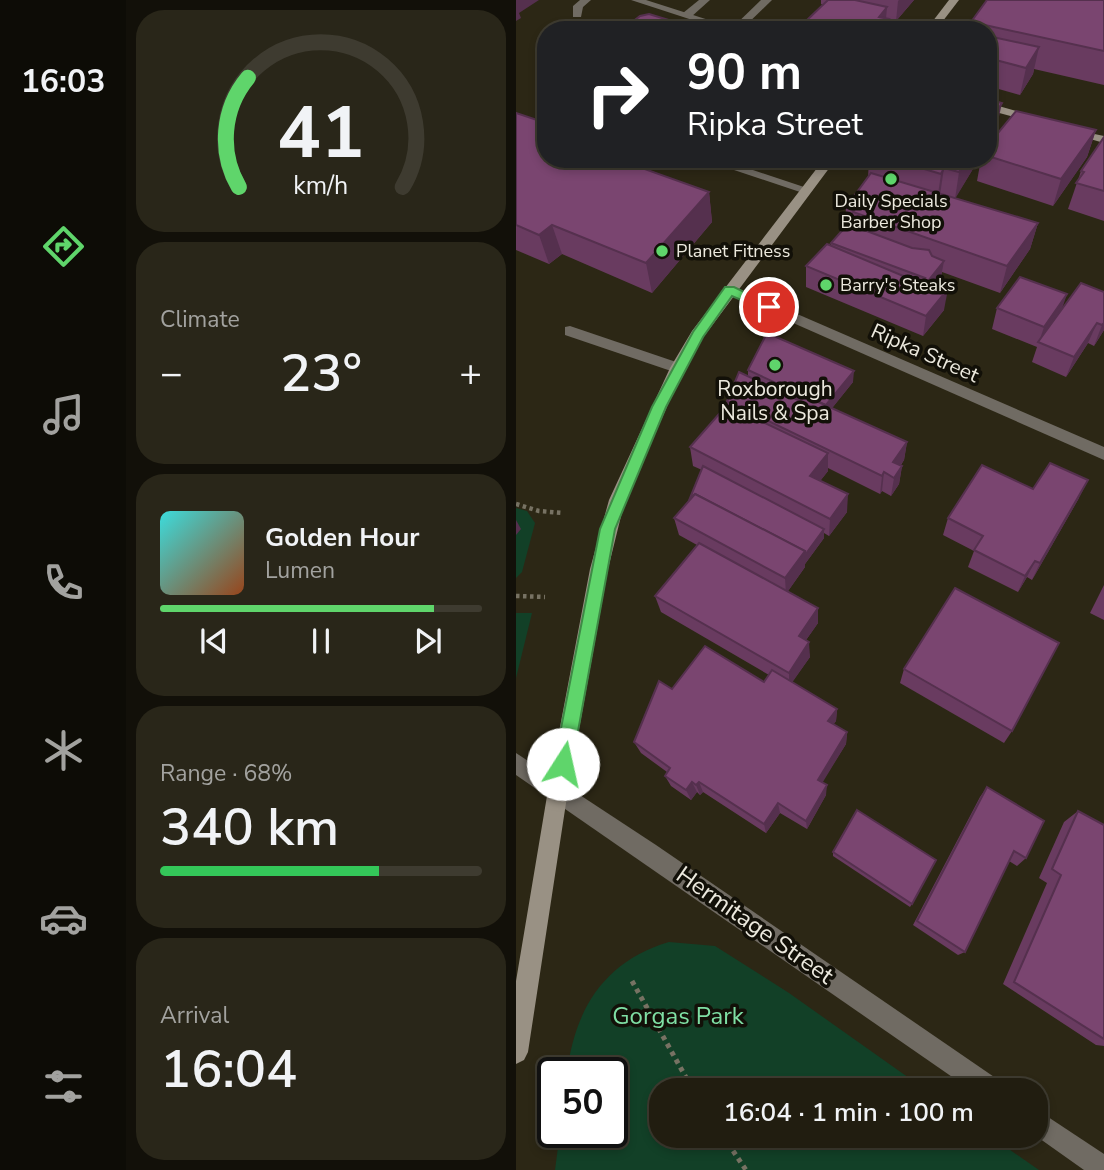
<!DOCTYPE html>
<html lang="en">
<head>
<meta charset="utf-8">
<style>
  body { margin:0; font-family:"Nunito Sans",sans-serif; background:#292619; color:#f1f3f6; height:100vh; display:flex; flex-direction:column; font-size:26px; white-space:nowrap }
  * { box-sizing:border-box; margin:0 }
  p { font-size:23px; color:#a2a29f }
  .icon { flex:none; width:38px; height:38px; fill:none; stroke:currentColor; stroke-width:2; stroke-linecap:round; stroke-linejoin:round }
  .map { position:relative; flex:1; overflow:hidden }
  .panel { display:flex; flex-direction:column; gap:10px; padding:10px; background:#121009; width:390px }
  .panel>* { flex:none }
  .guide { position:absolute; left:21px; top:21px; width:460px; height:147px; border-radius:28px; box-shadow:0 4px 10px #0003,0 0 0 2px #3e3b30; background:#202124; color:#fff; overflow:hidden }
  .speed { position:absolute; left:21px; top:1057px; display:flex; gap:14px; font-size:35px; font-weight:700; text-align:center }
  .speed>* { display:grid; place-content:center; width:91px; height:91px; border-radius:50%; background:#211d10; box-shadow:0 4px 10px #0003,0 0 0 2px #3e3b30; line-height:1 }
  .speed .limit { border:4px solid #111; border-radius:10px; background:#fff; color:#111 }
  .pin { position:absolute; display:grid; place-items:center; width:60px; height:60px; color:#fff; margin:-30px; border:4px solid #fff; border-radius:50%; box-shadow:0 2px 7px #0007 }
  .me { position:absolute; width:77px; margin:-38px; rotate:10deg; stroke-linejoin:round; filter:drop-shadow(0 0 5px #0008) }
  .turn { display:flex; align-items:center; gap:24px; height:147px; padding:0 35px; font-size:32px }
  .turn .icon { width:91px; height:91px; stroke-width:2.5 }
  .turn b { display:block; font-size:49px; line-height:60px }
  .big { font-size:52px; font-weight:600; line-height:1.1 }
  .panel .widget { flex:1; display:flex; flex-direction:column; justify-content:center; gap:10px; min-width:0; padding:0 24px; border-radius:28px; background:#292619 }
  .panel .dial { align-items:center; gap:0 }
  .dial svg { height:182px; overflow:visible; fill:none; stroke:#3e3b30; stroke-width:7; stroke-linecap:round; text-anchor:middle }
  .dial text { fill:#f1f3f6; stroke:none }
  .song { display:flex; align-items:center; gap:21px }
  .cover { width:84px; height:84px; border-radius:10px; background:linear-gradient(135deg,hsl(180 70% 55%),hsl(20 70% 35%)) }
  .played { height:7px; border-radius:4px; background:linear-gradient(90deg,#5fd56b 85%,#3e3b30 85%) }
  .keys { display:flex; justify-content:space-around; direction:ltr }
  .heat { display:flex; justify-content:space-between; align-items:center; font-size:38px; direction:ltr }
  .charge { height:10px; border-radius:5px; background:linear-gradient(90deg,#34c759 68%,#3e3b30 0) }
  .trip { position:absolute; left:133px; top:1078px; width:399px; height:70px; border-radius:28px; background:#211d10; box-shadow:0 4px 10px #0003,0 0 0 2px #3e3b30; font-weight:600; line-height:70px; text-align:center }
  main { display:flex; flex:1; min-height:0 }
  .tab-bar { display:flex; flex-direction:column; width:126px; justify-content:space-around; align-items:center; background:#0d0c06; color:#a2a29f }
  .tab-bar .icon { width:49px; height:49px }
  .tab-bar .on { color:#5fd56b }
  .tab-bar b { font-size:32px; color:#f1f3f6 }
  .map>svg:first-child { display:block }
  .green { fill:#124027 }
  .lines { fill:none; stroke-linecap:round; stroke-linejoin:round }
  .path-far1 { stroke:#777263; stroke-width:4.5; stroke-dasharray:3.5 3.5; stroke-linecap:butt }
  .path { stroke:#777263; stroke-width:5; stroke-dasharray:4.5 4.5; stroke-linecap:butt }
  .lane { fill:#706b63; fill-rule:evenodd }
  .street { fill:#706b63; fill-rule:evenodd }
  .secondary { fill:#999184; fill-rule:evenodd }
  .wall { fill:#693b60 }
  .shaded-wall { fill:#55304e }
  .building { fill:#7a4570; stroke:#55304e; stroke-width:2 }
  .route { fill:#5fd56b; stroke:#3e8a46; stroke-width:2 }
  .poi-dot { fill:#5fd56b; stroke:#121008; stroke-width:2.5 }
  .labels { text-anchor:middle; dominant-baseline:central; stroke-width:7; stroke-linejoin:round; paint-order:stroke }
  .far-poi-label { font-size:18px; fill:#ece9de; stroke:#121008; text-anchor:start }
  .street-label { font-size:21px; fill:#ece9de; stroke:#121008 }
  .poi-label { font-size:21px; fill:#ece9de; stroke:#121008 }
  .near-street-label { font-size:24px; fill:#ece9de; stroke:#121008 }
  .near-park-label { font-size:24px; fill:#7fdfa4; stroke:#121008 }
</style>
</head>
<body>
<main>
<nav class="tab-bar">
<b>16:03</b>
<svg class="icon on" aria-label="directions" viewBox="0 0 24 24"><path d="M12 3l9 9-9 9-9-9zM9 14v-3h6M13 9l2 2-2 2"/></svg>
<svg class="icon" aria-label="music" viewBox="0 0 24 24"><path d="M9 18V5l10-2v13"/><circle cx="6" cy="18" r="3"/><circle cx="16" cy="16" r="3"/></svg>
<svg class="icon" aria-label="phone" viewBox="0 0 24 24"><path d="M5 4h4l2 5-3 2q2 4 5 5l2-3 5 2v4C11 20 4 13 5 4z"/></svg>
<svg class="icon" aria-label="climate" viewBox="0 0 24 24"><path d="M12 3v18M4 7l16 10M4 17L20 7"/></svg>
<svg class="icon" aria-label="car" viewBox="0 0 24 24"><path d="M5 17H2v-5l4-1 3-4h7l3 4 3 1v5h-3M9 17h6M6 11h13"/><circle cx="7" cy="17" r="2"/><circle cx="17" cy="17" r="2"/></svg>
<svg class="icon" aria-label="filters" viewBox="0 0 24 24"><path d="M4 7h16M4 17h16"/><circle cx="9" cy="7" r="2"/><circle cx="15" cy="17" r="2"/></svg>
</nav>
<section class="panel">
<div class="widget dial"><svg viewBox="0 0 100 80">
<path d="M14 69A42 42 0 1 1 86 69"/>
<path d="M14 69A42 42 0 0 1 18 21" stroke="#5fd56b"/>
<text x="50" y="56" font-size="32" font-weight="700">41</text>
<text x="50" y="72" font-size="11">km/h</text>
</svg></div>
<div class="widget"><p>Climate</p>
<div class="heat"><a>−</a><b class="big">23°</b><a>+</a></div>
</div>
<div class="widget">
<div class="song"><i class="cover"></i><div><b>Golden Hour</b><p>Lumen</p></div></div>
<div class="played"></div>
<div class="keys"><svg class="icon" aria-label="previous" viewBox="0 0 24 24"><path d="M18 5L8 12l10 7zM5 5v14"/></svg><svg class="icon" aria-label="pause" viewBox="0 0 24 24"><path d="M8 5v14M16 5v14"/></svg><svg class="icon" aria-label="next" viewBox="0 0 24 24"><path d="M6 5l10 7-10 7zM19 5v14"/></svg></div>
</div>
<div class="widget"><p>Range · 68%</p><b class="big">340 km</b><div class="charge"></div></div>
<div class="widget"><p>Arrival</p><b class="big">16:04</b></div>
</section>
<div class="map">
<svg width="588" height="1170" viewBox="0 0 588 1170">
  <rect width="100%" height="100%" fill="#2c2715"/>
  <g class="green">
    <path d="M0,508L11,511L19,523L6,572L0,578Z"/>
    <path d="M0,613H16L0,678Z"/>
    <path d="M153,942L199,946L273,993L410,1090H145V1136H474L523,1170H39L44,1132H96V1073H51C59,1008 89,961 153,942Z"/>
  </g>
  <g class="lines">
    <g class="path-far1">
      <path d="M0,504L23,511L47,513"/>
      <path d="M0,596L29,597"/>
    </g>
    <g class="path">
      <path d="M116,981L177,1090"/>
      <path d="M207,1136L230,1170"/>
    </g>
    <g class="lane">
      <path d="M64,0H75L67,7L65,17H57V6Z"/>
      <path d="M183,0H194L175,17H167V13Z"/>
      <path d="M245,0H256L225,30H214Z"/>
      <path d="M185,159H204L297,190L287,193Z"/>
      <path d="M54,326L166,364L168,368L161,373L49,335V327Z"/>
    </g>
    <g class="street">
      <path d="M115,0H130L224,30H207Z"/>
      <path d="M214,285L588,447V460L209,293V287Z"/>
      <path d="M0,753L140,845L484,1081L487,1090H455L0,775Z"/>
      <path d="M520,1109L588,1154V1170H568L520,1136Z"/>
    </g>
    <g class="secondary">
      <path d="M433,0H443L420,30H410Z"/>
      <path d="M472,103L525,118L527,120L521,123L472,110Z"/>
      <path d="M550,128L588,136V143L550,132Z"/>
      <path d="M308,159H320L186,339L168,369L109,500L92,569L52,790L12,1052L8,1060L0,1064V981L32,790L74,569L93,500L154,368L176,331Z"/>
    </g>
  </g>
  <g class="wall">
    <path d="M305,0H398L380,21L373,20L372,30H290V21L307,5L305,4Z"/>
    <path d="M588,0V85L518,69L517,74L504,95L472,86V30H454L455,22Z"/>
    <path d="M0,113L128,159L130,169L193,192L196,222L136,293L46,254L33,264L0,250Z"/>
    <path d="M580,130L571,157L537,206L461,181L465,159H472V145Z"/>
    <path d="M588,137V221L552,209L565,171Z"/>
    <path d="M353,159H463L439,198L522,223L514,249L484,293L426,272L424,282L422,285L428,310L407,336L290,287V266L315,246V243L329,227L330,207L352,178Z"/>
    <path d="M588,292V330L578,346L572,343L550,377L516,362L521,347L476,329L481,308L545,312Z"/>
    <path d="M232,370L337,382L316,408L391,442L388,460L385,465L386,466L383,484L375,496L366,491L364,494L312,468V471L304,481L331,512L313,536L308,533V538L289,564V567L272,591L302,623L290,640L294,657L276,682L321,709L320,721L317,724L331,732L330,744L306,782L310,795L291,829L264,813L250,833L187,792L184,795L181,792L175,800L155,786L149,776L151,772L125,753L118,742L156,689L248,682L253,675L145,612L139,596L181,545L163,535L158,518L174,499L186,470L177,466L174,447L212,405L211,401L232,377Z"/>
    <path d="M517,489L563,498L516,580L511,577L502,592L452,567L458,551L427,535L432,518Z"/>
    <path d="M588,585V620L574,613Z"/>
    <path d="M388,669L496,731L488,743L384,683Z"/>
    <path d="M471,787L510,858L501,866L493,861L449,952L442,955L397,925L464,797Z"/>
    <path d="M562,811L588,825V1046L580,1045L487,984L531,883L523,878L548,822Z"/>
    <path d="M317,852L396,904L394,907L317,856Z"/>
  </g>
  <g class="shaded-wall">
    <path d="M0,0H23L3,13L5,18L0,21Z"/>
    <path d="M383,0H398L380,21L382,1Z"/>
    <path d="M371,7L370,19L363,17Z"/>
    <path d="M373,19L372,30H364Z"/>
    <path d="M523,47L517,74L504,95L510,68Z"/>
    <path d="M486,103L480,130L472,143V125Z"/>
    <path d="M580,130L571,157L537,206L545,179Z"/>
    <path d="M128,159L134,189L120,166Z"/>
    <path d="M451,159H463L439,199L443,172Z"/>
    <path d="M428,168L424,195L421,201L425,174Z"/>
    <path d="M193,192L196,222L136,293L130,263Z"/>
    <path d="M522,223L514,249L484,293L491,266Z"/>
    <path d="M36,225L46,254L33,264L23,235Z"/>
    <path d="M428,261L424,282L409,302L412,281Z"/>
    <path d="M432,289L428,310L407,336L410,316Z"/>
    <path d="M551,294L544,315L523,342L528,327Z"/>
    <path d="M581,323L572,343L550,377L558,357Z"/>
    <path d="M588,323V330L578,346L586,325Z"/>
    <path d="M338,371L337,382L309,417V406Z"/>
    <path d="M391,442L388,460L376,477L377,462Z"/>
    <path d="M312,453V471L294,494V476Z"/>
    <path d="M386,466L383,484L375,496L378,478Z"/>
    <path d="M368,472L366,491L364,494L366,476Z"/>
    <path d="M572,480L563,498L516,580L524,563Z"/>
    <path d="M332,494L331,512L313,536L314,519Z"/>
    <path d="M0,520L5,529L0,535Z"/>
    <path d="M308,529V538L289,564V567L270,594L269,578L289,551Z"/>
    <path d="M519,561L511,577L502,592L509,576Z"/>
    <path d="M302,608V623L283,650V636Z"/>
    <path d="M293,642L294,657L273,687V673Z"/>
    <path d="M321,709L320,721L312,733V721Z"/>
    <path d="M331,732L330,744L302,790V780Z"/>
    <path d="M176,782L181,792L175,800L170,790Z"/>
    <path d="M183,782L187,792L184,795L180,785Z"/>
    <path d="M311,785L310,795L291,829L290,821Z"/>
    <path d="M262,803L264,813L250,833L248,824Z"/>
  </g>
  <g class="building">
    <path d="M312,0H339L371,7L363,17L373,19L364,30H327L290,21Z"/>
    <path d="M471,0H588V51L455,22Z"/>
    <path d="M133,14L169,25L163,30H106L124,16Z"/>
    <path d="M472,36L523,47L510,68L472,58Z"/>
    <path d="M472,99L486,103L472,125Z"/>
    <path d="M500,111L580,130L545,179L472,156V145Z"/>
    <path d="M0,113L30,123V159H128L120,166L193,192L130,263L36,225L23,235L0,225Z"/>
    <path d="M588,137V191L560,183L568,172L565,171Z"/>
    <path d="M375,159H451L443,172L428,168L425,174Z"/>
    <path d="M355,173L522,223L491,266L337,212L338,210L330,207Z"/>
    <path d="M332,224L396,248L413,250L416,256L428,261L412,281L432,289L410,316L290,266L311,244L404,283L409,278L315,243Z"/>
    <path d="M504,277L551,294L528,327L481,308Z"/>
    <path d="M565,283L588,292V323L586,325L581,323L558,357L522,342Z"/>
    <path d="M251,333L338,371L310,405L288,396L232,370Z"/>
    <path d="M223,372L284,401L289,396L391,442L377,462L386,466L378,478L368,472L366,476L211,401Z"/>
    <path d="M211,405L312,453L294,476L332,494L314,519L174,447Z"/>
    <path d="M534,463L572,480L524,563L519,561L509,576L458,550L467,536L432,518L466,465L517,489Z"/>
    <path d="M187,466L308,529L289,555V551L179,494L174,498Z"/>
    <path d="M179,494L289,551L269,578L158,518Z"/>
    <path d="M183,543L302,608L283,636L293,642L273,673L139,596Z"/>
    <path d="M439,588L543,643L496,731L388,669Z"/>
    <path d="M189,646L248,682L256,670L321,709L312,721L331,732L302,780L311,785L290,821L262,803L248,824L183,782L180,785L176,782L170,790L149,776L154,768L118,742L143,681L156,689Z"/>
    <path d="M471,787L528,821L510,858L498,851L449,952L401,921Z"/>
    <path d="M341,810L420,860L396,904L317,852Z"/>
    <path d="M562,811L588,825V1039L498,982L545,875L536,869Z"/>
  </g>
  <path class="route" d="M209,287H218L259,307L253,312L216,296L187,337L150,407L99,529L56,764L53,771L47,773L40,771L38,764L84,529L136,407L177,332Z"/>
  <g class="poi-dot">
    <circle cx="375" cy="179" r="7"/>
    <circle cx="146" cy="251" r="7"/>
    <circle cx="310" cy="285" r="7"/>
    <circle cx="259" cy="365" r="7"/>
  </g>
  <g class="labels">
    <g class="far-poi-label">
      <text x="375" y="201" text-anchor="middle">Daily Specials<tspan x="375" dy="21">Barber Shop</tspan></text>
      <text x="160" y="251">Planet Fitness</text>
      <text x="324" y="285">Barry's Steaks</text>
    </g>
    <g class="street-label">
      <text transform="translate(409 353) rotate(24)">Ripka Street</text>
    </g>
    <g class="poi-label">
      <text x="259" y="389">Roxborough<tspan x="259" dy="24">Nails &amp; Spa</tspan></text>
    </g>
    <g class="near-street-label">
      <text transform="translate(239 925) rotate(35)">Hermitage Street</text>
    </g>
    <g class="near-park-label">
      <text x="162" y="1016">Gorgas Park</text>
    </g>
  </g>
</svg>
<div class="speed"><div class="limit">50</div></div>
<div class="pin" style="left:253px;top:307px;background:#d93025"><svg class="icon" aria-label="arrive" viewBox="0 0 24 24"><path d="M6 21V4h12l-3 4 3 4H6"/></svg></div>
<svg class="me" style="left:47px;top:764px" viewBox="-20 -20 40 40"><circle r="19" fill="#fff"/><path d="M0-13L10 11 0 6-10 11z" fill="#5fd56b"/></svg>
<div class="trip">16:04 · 1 min · 100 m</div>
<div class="guide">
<div class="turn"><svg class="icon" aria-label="right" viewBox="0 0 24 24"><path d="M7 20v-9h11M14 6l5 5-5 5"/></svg><div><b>90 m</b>Ripka Street</div></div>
</div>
</div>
</main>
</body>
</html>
